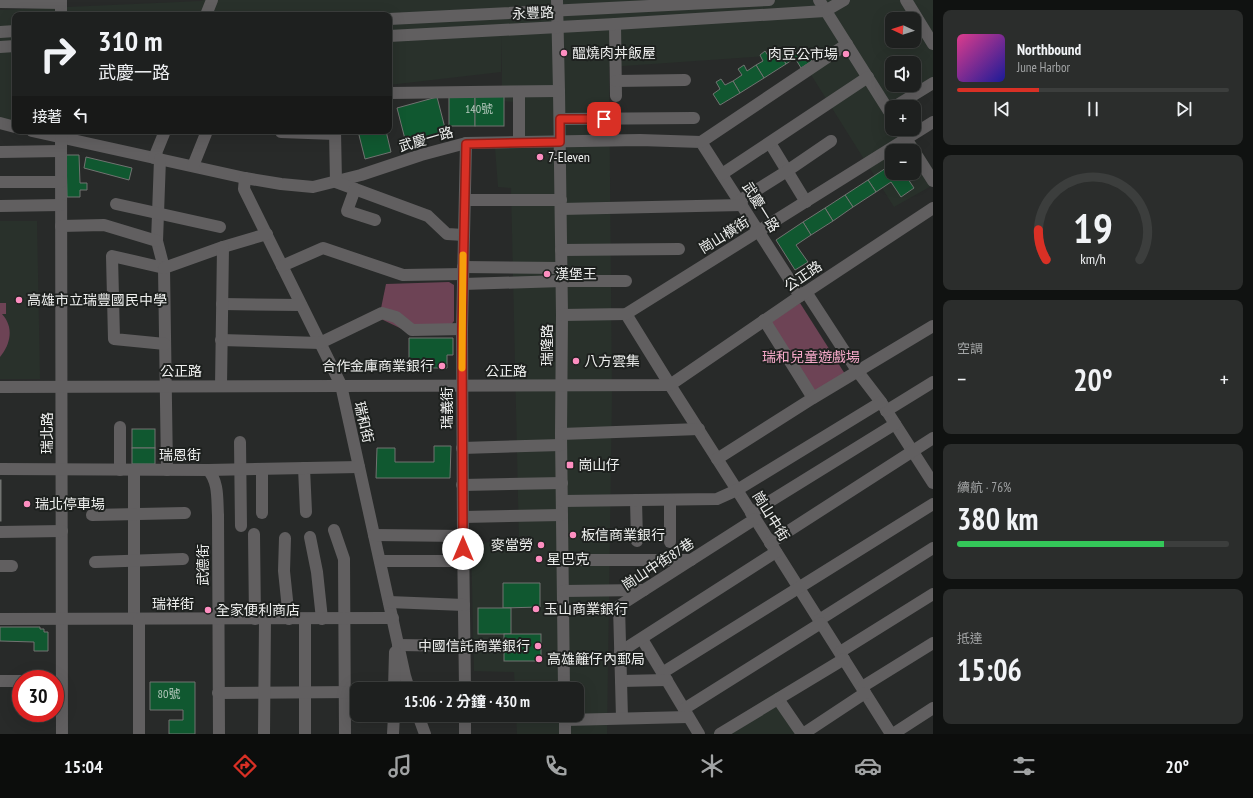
<!DOCTYPE html>
<html lang="zh-TW">
<head>
<meta charset="utf-8">
<style>
  body { margin:0; font-family:"PT Sans Narrow","Noto Sans TC",sans-serif; background:#2b2d2c; color:#f1f3f6; height:100vh; display:flex; flex-direction:column; font-size:15px; white-space:nowrap }
  * { box-sizing:border-box; margin:0 }
  p { font-size:13px; color:#a1a3a4 }
  .icon { flex:none; width:22px; height:22px; fill:none; stroke:currentColor; stroke-width:2; stroke-linecap:round; stroke-linejoin:round }
  .map { position:relative; flex:1; overflow:hidden }
  .drawer { display:flex; flex-direction:column; gap:10px; padding:10px; background:#101211; width:320px }
  .drawer>* { flex:none }
  .banner { position:absolute; left:12px; top:12px; width:380px; height:122px; border-radius:8px; box-shadow:0 4px 16px #0002,0 0 0 1px #3c3e3d; background:#1e201f; color:#f1f3f6; overflow:hidden }
  .needle { width:26px; rotate:274deg }
  .tools { position:absolute; left:885px; top:12px; display:grid; gap:8px }
  .tools a { display:grid; place-items:center; width:36px; height:36px; border-radius:8px; background:#1e201f; box-shadow:0 4px 16px #0002,0 0 0 1px #3c3e3d; font-size:20px }
  .speed { position:absolute; left:12px; top:670px; display:flex; gap:8px; font-size:20px; font-weight:700; text-align:center }
  .speed>* { display:grid; place-content:center; width:52px; height:52px; border-radius:50%; background:#1e201f; box-shadow:0 4px 16px #0002,0 0 0 1px #3c3e3d; line-height:1 }
  .speed .limit { border:6px solid #d22; background:#fff; color:#111 }
  .pin { position:absolute; display:grid; place-items:center; width:34px; height:34px; color:#fff; margin:-17px; border-radius:8px; box-shadow:0 2px 6px #0006 }
  .me { position:absolute; width:44px; margin:-22px; rotate:0deg; stroke-linejoin:round; filter:drop-shadow(0 0 3px #0008) }
  .turn { display:flex; align-items:center; gap:14px; height:84px; padding:0 20px; font-size:18px }
  .turn .icon { width:52px; height:52px; stroke-width:2.5 }
  .turn b { display:block; font-size:28px; line-height:34px }
  .then { display:flex; align-items:center; height:38px; padding:0 20px; background:#0003; gap:8px; font-size:15px }
  .big { font-size:30px; font-weight:700; line-height:1.1 }
  .drawer .widget { flex:1; display:flex; flex-direction:column; justify-content:center; gap:6px; min-width:0; padding:0 14px; border-radius:8px; background:#2b2d2c }
  .drawer .dial { align-items:center; gap:0 }
  .dial svg { height:104px; overflow:visible; fill:none; stroke:#3c3e3d; stroke-width:7; stroke-linecap:round; text-anchor:middle }
  .dial text { fill:#f1f3f6; stroke:none }
  .song { display:flex; align-items:center; gap:12px }
  .cover { width:48px; height:48px; border-radius:6px; background:linear-gradient(135deg,hsl(330 70% 55%),hsl(240 70% 35%)) }
  .played { height:4px; border-radius:2px; background:linear-gradient(90deg,#d93025 30%,#3c3e3d 30%) }
  .keys { display:flex; justify-content:space-around; direction:ltr }
  .heat { display:flex; justify-content:space-between; align-items:center; font-size:22px; direction:ltr }
  .charge { height:6px; border-radius:3px; background:linear-gradient(90deg,#34c759 76%,#3c3e3d 0) }
  .trip { position:absolute; left:350px; top:682px; width:234px; height:40px; border-radius:8px; background:#1e201f; box-shadow:0 4px 16px #0002,0 0 0 1px #3c3e3d; font-weight:700; line-height:40px; text-align:center }
  .dock { display:flex; height:64px; justify-content:space-around; align-items:center; background:#0c0d0c; color:#a1a3a4 }
  .dock .icon { width:28px; height:28px }
  .dock .on { color:#d93025 }
  .dock b { font-size:18px; color:#f1f3f6 }
  main { display:flex; flex:1; min-height:0 }
  .map>svg:first-child { display:block }
  .built { fill:#29312b; fill-rule:evenodd }
  .green { fill:#6d4355 }
  .building { fill:#105830; stroke:#717371 }
  .lines { fill:none; stroke-linecap:round; stroke-linejoin:round }
  .minor { stroke:#615f60; stroke-width:12 }
  .route-casing { stroke:#8d1f18; stroke-width:10 }
  .route { stroke:#d93025; stroke-width:7 }
  .slow { stroke:#f59e0b; stroke-width:7 }
  .poi-dot { fill:#fd8ec0; stroke:#1e211f; stroke-width:1.5 }
  .labels { text-anchor:middle; dominant-baseline:central; stroke-width:4; stroke-linejoin:round; paint-order:stroke }
  .number-label { font-size:12px; fill:#b6c9be }
  .street-label { font-size:14px; fill:#eeefee; stroke:#1e211f }
  .poi-label { font-size:14px; fill:#eeefee; stroke:#1e211f; text-anchor:start }
  .park-label { font-size:14px; fill:#f6a9c9; stroke:#1e211f }
</style>
</head>
<body>
<main>
<div class="map">
<svg width="933" height="734" viewBox="0 0 933 734">
  <rect width="100%" height="100%" fill="#282a29"/>
  <g class="built">
    <path d="M204,0H933V90L906,107H892V129H908L933,169V185L894,207L798,54L609,67L612,396L607,734H517L516,715H577V689H515L514,672L474,671L471,543L519,541L511,188L498,187L495,148L513,146V102L502,101V36L501,72L389,85V15H15V123L0,119V10L201,1ZM892,19H914V41H892ZM892,63H914V85H892ZM892,151H914V173H892Z"/>
    <path d="M0,221H37L40,379H0Z"/>
    <path d="M778,691L808,734H711Z"/>
  </g>
  <g class="green">
    <path d="M449,282L454,285V321L450,326L402,329L379,318L386,284Z"/>
    <path d="M0,303H6V314H2C14,327 11,344 0,357Z"/>
    <path d="M800,303L845,374L811,396L766,325Z"/>
  </g>
  <g class="building">
    <path d="M793,48L798,55L805,50L812,61L801,68L795,58L786,64L781,56Z"/>
    <path d="M765,51L769,57L778,51L786,64L764,78L756,65L763,61L760,55Z"/>
    <path d="M744,65L747,71L756,65L764,78L740,93L733,81L742,75L738,69Z"/>
    <path d="M721,79L725,85L733,81L740,93L720,105L713,94L720,89L716,82Z"/>
    <rect x="449" y="96" width="26" height="30"/>
    <rect x="475" y="96" width="29" height="30"/>
    <path d="M437,97L446,132L406,143L397,108Z"/>
    <path d="M358,131H386L391,152L365,159Z"/>
    <path d="M66,155H79L80,183H87V190H80V197H67Z"/>
    <path d="M86,157L132,168L129,180L84,168Z"/>
    <path d="M892,164V173H904L914,188L901,197L891,182L876,192L868,180Z"/>
    <path d="M868,180L876,192L853,207L845,195Z"/>
    <path d="M845,195L853,207L833,221L825,208Z"/>
    <path d="M825,208L833,221L811,235L803,222Z"/>
    <path d="M803,222L811,235L796,245L808,262L795,270L776,240Z"/>
    <path d="M409,338H453V355H447V368H409Z"/>
    <rect x="132" y="429" width="23" height="19"/>
    <path d="M434,446H451L450,478H376L377,448H395V462H434Z"/>
    <rect x="132" y="448" width="23" height="16"/>
    <rect x="0" y="480" width="1" height="41"/>
    <path d="M503,583H540V607L503,608Z"/>
    <rect x="478" y="608" width="33" height="26"/>
    <path d="M0,627H40V629H44V632H48V651H34V642L0,641Z"/>
    <rect x="504" y="634" width="37" height="27"/>
    <path d="M150,682H195V734H169V720H183V710H150Z"/>
  </g>
  <g class="lines">
    <g class="minor">
      <path d="M61,0V15"/>
      <path d="M557,0L559,91L562,315L561,434L564,689"/>
      <path d="M819,0L892,116"/>
      <path d="M906,0L933,44"/>
      <path d="M0,2L61,3"/>
      <path d="M206,15L212,0"/>
      <path d="M389,19L769,0"/>
      <path d="M615,24L616,96"/>
      <path d="M0,32L15,31"/>
      <path d="M389,36L615,24L825,11L844,0"/>
      <path d="M0,47L15,46"/>
      <path d="M616,81L685,80"/>
      <path d="M389,93L559,91"/>
      <path d="M894,107L933,83"/>
      <path d="M560,119L694,118"/>
      <path d="M0,123L15,127"/>
      <path d="M900,129L933,181"/>
      <path d="M32,131L245,178L281,184L313,187L361,175L421,155L466,143L640,140L701,142L800,296"/>
      <path d="M61,131L62,734"/>
      <path d="M281,131V132L335,134"/>
      <path d="M335,131L336,182L428,216L447,234L464,235"/>
      <path d="M519,142V92"/>
      <path d="M701,142L847,44"/>
      <path d="M770,143L806,202"/>
      <path d="M0,152L61,151"/>
      <path d="M154,158L165,131"/>
      <path d="M160,159L157,241L164,268L167,470"/>
      <path d="M193,166L207,131"/>
      <path d="M722,174L868,77"/>
      <path d="M245,178L244,189L341,385L405,676L409,689"/>
      <path d="M0,182H61"/>
      <path d="M355,189L347,211L375,220"/>
      <path d="M465,200H561"/>
      <path d="M739,201L787,171L831,141"/>
      <path d="M116,204L220,227"/>
      <path d="M0,206L61,205"/>
      <path d="M561,209L742,205"/>
      <path d="M61,226L104,225L157,241"/>
      <path d="M561,250L679,249"/>
      <path d="M282,266L323,248L403,275L463,274"/>
      <path d="M463,267L561,268"/>
      <path d="M164,268L112,256L114,339L165,344"/>
      <path d="M164,268L223,247L267,234"/>
      <path d="M463,284L562,281H626"/>
      <path d="M806,292L858,372L881,402L933,483"/>
      <path d="M222,304L301,305"/>
      <path d="M626,314L670,385L737,490L891,734"/>
      <path d="M562,315L626,314L933,122"/>
      <path d="M764,320L813,398"/>
      <path d="M221,340L320,343L382,313L396,317L412,330L462,329"/>
      <path d="M221,386L223,247"/>
      <path d="M0,387L670,385L800,296L933,208"/>
      <path d="M886,411L933,382"/>
      <path d="M120,427V470"/>
      <path d="M561,434L699,429"/>
      <path d="M240,442L241,526"/>
      <path d="M462,448L561,445"/>
      <path d="M717,459L813,398L933,326"/>
      <path d="M304,468L306,512"/>
      <path d="M0,469L208,470L359,467"/>
      <path d="M134,470V619"/>
      <path d="M208,470C219,482 217,500 218,515L219,734"/>
      <path d="M462,485L562,483"/>
      <path d="M636,500L637,541"/>
      <path d="M562,501L717,499L737,490L881,402"/>
      <path d="M262,513V469"/>
      <path d="M751,513L895,424"/>
      <path d="M92,515L185,513"/>
      <path d="M463,517L562,515"/>
      <path d="M334,530L344,559L345,734"/>
      <path d="M0,532L62,531"/>
      <path d="M254,534L255,619"/>
      <path d="M374,535L463,536L462,329L466,143"/>
      <path d="M463,536L465,689"/>
      <path d="M310,537L317,572L322,619"/>
      <path d="M285,538L284,571L289,619"/>
      <path d="M670,542V500"/>
      <path d="M770,543L933,438"/>
      <path d="M562,560H691"/>
      <path d="M380,561H463"/>
      <path d="M95,562L183,559"/>
      <path d="M0,566H12"/>
      <path d="M563,591L644,590"/>
      <path d="M389,602L464,605"/>
      <path d="M0,619L393,618"/>
      <path d="M305,619V734"/>
      <path d="M819,620L933,548"/>
      <path d="M642,639L699,734"/>
      <path d="M398,645L464,646"/>
      <path d="M620,652L776,552"/>
      <path d="M840,652L933,594"/>
      <path d="M662,673L933,504"/>
      <path d="M0,681H21"/>
      <path d="M621,681L667,680"/>
      <path d="M862,687L933,643"/>
      <path d="M394,689L395,652"/>
      <path d="M218,693L357,692"/>
      <path d="M778,699L802,734"/>
      <path d="M684,709L821,623"/>
      <path d="M418,715L425,734"/>
      <path d="M465,715V734"/>
      <path d="M565,715V734"/>
      <path d="M622,718L619,606L755,519"/>
      <path d="M565,720L688,717"/>
      <path d="M139,734V619"/>
      <path d="M264,734L265,619"/>
      <path d="M393,734L394,715"/>
      <path d="M720,734L844,659"/>
      <path d="M803,734L865,693"/>
      <path d="M893,734L933,708"/>
    </g>
  </g>
  <g class="lines">
    <g class="route-casing">
      <path id="route" d="M463,549L462,329L466,144L560,142V119H604"/>
    </g>
    <use href="#route" class="route"/>
    <path class="slow" d="M462,368L463,255"/>
  </g>
  <g class="poi-dot">
    <circle cx="564" cy="53" r="4"/>
    <circle cx="846" cy="54" r="4"/>
    <circle cx="540" cy="157" r="4"/>
    <circle cx="547" cy="274" r="4"/>
    <circle cx="19" cy="300" r="4"/>
    <circle cx="576" cy="361" r="4"/>
    <circle cx="442" cy="366" r="4"/>
    <rect x="566" y="461" width="8" height="8" rx="2"/>
    <circle cx="27" cy="504" r="4"/>
    <circle cx="573" cy="535" r="4"/>
    <circle cx="541" cy="545" r="4"/>
    <circle cx="539" cy="559" r="4"/>
    <circle cx="536" cy="609" r="4"/>
    <circle cx="208" cy="610" r="4"/>
    <circle cx="538" cy="646" r="4"/>
    <circle cx="539" cy="659" r="4"/>
  </g>
  <g class="labels">
    <g class="number-label">
      <text x="479" y="108">140號</text>
      <text x="169" y="693">80號</text>
    </g>
    <g class="street-label">
      <text transform="translate(533 13) rotate(-3)">永豐路</text>
      <text transform="translate(426 139) rotate(-16)">武慶一路</text>
      <text transform="translate(761 207) rotate(58)">武慶一路</text>
      <text transform="translate(724 235) rotate(-32)">崗山橫街</text>
      <text transform="translate(803 276) rotate(-34)">公正路</text>
      <text transform="translate(547 345) rotate(-90)">瑞隆路</text>
      <text x="181" y="371">公正路</text>
      <text x="506" y="371">公正路</text>
      <text transform="translate(447 408) rotate(-90)">瑞義街</text>
      <text transform="translate(364 422) rotate(77)">瑞和街</text>
      <text transform="translate(47 433) rotate(-90)">瑞北路</text>
      <text x="180" y="455">瑞恩街</text>
      <text transform="translate(771 516) rotate(58)">崗山中街</text>
      <text transform="translate(658 564) rotate(-33)">崗山中街87巷</text>
      <text transform="translate(203 565) rotate(-90)">武德街</text>
      <text x="173" y="604">瑞祥街</text>
    </g>
    <g class="poi-label">
      <text x="572" y="53">醞燒肉丼飯屋</text>
      <text x="838" y="54" text-anchor="end">肉豆公市場</text>
      <text x="548" y="157">7-Eleven</text>
      <text x="555" y="274">漢堡王</text>
      <text x="27" y="300">高雄市立瑞豐國民中學</text>
      <text x="584" y="361">八方雲集</text>
      <text x="434" y="366" text-anchor="end">合作金庫商業銀行</text>
      <text x="578" y="465">崗山仔</text>
      <text x="35" y="504">瑞北停車場</text>
      <text x="581" y="535">板信商業銀行</text>
      <text x="533" y="545" text-anchor="end">麥當勞</text>
      <text x="547" y="559">星巴克</text>
      <text x="544" y="609">玉山商業銀行</text>
      <text x="216" y="610">全家便利商店</text>
      <text x="530" y="646" text-anchor="end">中國信託商業銀行</text>
      <text x="547" y="659">高雄籬仔內郵局</text>
    </g>
    <g class="park-label">
      <text x="811" y="357">瑞和兒童遊戲場</text>
    </g>
  </g>
</svg>
<div class="tools">
<a><svg class="needle" viewBox="-14 -14 28 28"><path d="M0-13l5 13h-10z" fill="#e53935"/><path d="M0 13l5-13h-10z" fill="#a1a3a4"/></svg></a>
<a><svg class="icon" aria-label="sound" viewBox="0 0 24 24"><path d="M4 9h4l5-4v14l-5-4H4zM17 9q2 3 0 6"/></svg></a>
<a>+</a>
<a>−</a>
</div>
<div class="speed"><div class="limit">30</div></div>
<div class="pin" style="left:604px;top:119px;background:#d93025"><svg class="icon" aria-label="arrive" viewBox="0 0 24 24"><path d="M6 21V4h12l-3 4 3 4H6"/></svg></div>
<svg class="me" style="left:463px;top:549px" viewBox="-20 -20 40 40"><circle r="19" fill="#fff"/><path d="M0-13L10 11 0 6-10 11z" fill="#d93025"/></svg>
<div class="trip">15:06 · 2 分鐘 · 430 m</div>
<div class="banner">
<div class="turn"><svg class="icon" aria-label="right" viewBox="0 0 24 24"><path d="M7 20v-9h11M14 6l5 5-5 5"/></svg><div><b>310 m</b>武慶一路</div></div>
<div class="then">接著<svg class="icon" aria-label="left" viewBox="0 0 24 24"><path d="M17 20v-9H6M10 6l-5 5 5 5"/></svg></div>
</div>
</div>
<section class="drawer">
<div class="widget">
<div class="song"><i class="cover"></i><div><b>Northbound</b><p>June Harbor</p></div></div>
<div class="played"></div>
<div class="keys"><svg class="icon" aria-label="previous" viewBox="0 0 24 24"><path d="M18 5L8 12l10 7zM5 5v14"/></svg><svg class="icon" aria-label="pause" viewBox="0 0 24 24"><path d="M8 5v14M16 5v14"/></svg><svg class="icon" aria-label="next" viewBox="0 0 24 24"><path d="M6 5l10 7-10 7zM19 5v14"/></svg></div>
</div>
<div class="widget dial"><svg viewBox="0 0 100 80">
<path d="M14 69A42 42 0 1 1 86 69"/>
<path d="M14 69A42 42 0 0 1 8 46" stroke="#d93025"/>
<text x="50" y="56" font-size="32" font-weight="700">19</text>
<text x="50" y="72" font-size="11">km/h</text>
</svg></div>
<div class="widget"><p>空調</p>
<div class="heat"><a>−</a><b class="big">20°</b><a>+</a></div>
</div>
<div class="widget"><p>續航 · 76%</p><b class="big">380 km</b><div class="charge"></div></div>
<div class="widget"><p>抵達</p><b class="big">15:06</b></div>
</section>
</main>
<nav class="dock">
<b>15:04</b>
<svg class="icon on" aria-label="directions" viewBox="0 0 24 24"><path d="M12 3l9 9-9 9-9-9zM9 14v-3h6M13 9l2 2-2 2"/></svg>
<svg class="icon" aria-label="music" viewBox="0 0 24 24"><path d="M9 18V5l10-2v13"/><circle cx="6" cy="18" r="3"/><circle cx="16" cy="16" r="3"/></svg>
<svg class="icon" aria-label="phone" viewBox="0 0 24 24"><path d="M5 4h4l2 5-3 2q2 4 5 5l2-3 5 2v4C11 20 4 13 5 4z"/></svg>
<svg class="icon" aria-label="climate" viewBox="0 0 24 24"><path d="M12 3v18M4 7l16 10M4 17L20 7"/></svg>
<svg class="icon" aria-label="car" viewBox="0 0 24 24"><path d="M5 17H2v-5l4-1 3-4h7l3 4 3 1v5h-3M9 17h6M6 11h13"/><circle cx="7" cy="17" r="2"/><circle cx="17" cy="17" r="2"/></svg>
<svg class="icon" aria-label="filters" viewBox="0 0 24 24"><path d="M4 7h16M4 17h16"/><circle cx="9" cy="7" r="2"/><circle cx="15" cy="17" r="2"/></svg>
<b>20°</b>
</nav>
</body>
</html>
